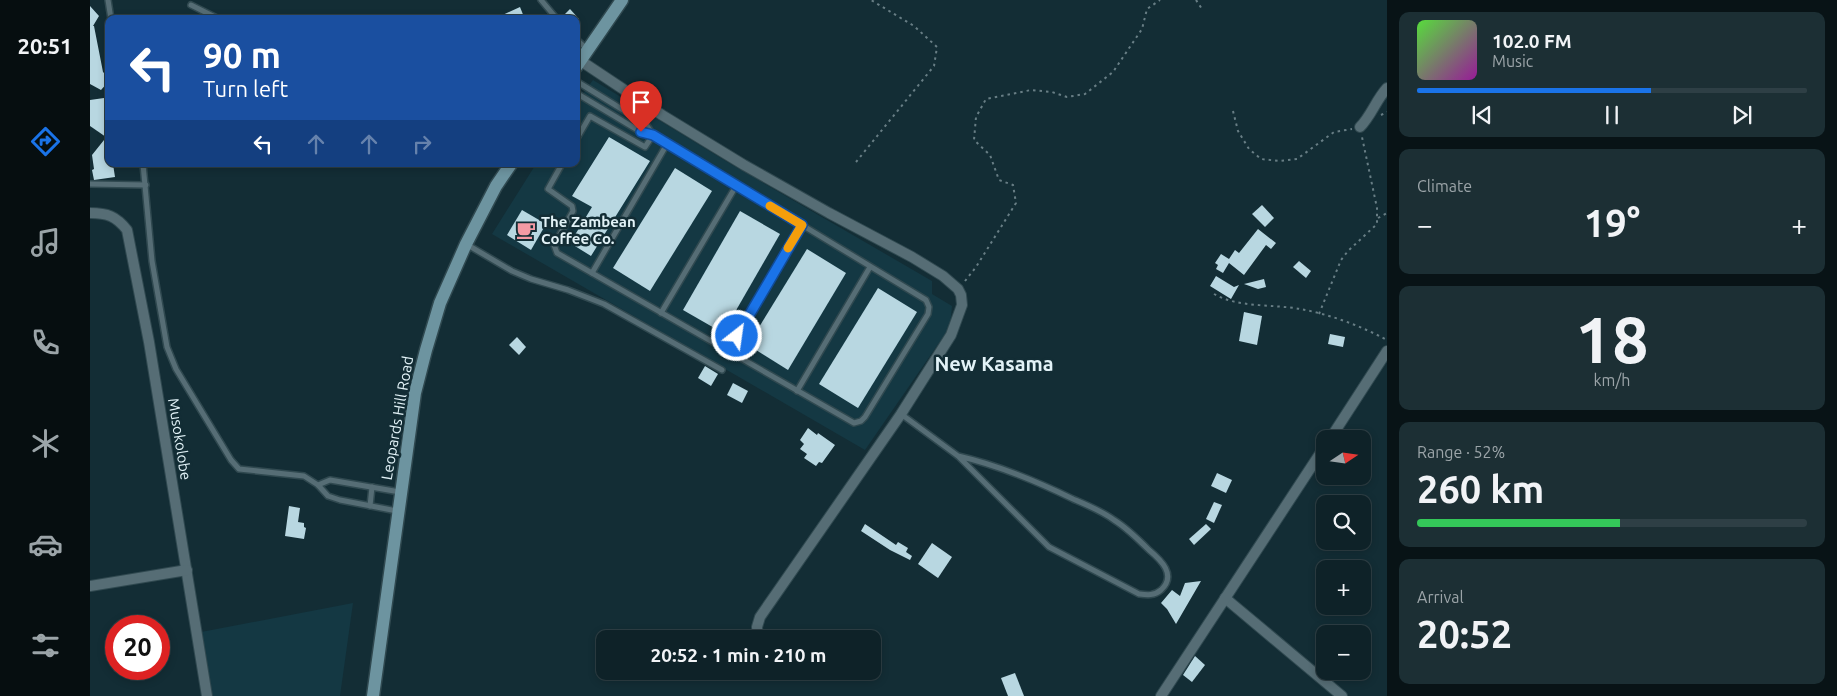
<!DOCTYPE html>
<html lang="en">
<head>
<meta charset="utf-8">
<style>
  body { margin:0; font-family:Ubuntu,sans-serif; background:#1c2f34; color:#f1f3f6; height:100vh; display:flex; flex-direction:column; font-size:19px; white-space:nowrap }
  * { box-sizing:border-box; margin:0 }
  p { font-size:16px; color:#9ba4a8 }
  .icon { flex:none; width:28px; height:28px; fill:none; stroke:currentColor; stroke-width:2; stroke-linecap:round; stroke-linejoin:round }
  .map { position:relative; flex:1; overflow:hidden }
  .panel { display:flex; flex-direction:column; gap:12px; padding:12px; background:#081316; width:450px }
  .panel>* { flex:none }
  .guide { position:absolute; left:15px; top:15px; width:475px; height:152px; border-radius:10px; box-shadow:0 2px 8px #0003,0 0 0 1px #2e3f45; background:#1a4fa0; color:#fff; overflow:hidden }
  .needle { width:32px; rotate:77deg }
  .tools { position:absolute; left:1226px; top:430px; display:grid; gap:10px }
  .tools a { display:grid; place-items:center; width:55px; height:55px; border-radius:10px; background:#0e2228; box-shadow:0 2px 8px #0003,0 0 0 1px #2e3f45; font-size:25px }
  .speed { position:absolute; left:15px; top:615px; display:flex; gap:10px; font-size:25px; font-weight:700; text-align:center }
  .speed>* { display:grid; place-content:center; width:65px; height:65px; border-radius:50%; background:#0e2228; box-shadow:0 2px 8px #0003,0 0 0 1px #2e3f45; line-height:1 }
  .speed .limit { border:8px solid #d22; background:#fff; color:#111 }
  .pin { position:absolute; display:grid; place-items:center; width:42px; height:42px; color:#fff; margin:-51px -21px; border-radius:50% 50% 50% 0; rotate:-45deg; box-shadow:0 0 5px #0007 }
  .pin .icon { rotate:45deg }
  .me { position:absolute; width:55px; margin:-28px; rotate:30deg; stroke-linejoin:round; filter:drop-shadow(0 0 4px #0008) }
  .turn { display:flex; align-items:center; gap:18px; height:105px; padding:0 15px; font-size:22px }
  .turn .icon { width:65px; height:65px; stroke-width:2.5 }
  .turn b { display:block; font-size:35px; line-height:42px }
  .lanes { display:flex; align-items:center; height:48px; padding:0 15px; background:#0003; justify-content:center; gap:25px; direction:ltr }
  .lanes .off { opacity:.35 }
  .big { font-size:38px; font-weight:700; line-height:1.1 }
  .panel .tile { flex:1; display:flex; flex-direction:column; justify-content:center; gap:8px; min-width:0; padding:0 18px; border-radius:10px; background:#1c2f34 }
  .panel .dial { align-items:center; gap:0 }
  .dial b { font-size:65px; line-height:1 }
  .song { display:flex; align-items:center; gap:15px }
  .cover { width:60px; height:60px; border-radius:8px; background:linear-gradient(135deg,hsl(110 70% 55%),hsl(300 70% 35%)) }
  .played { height:5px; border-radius:2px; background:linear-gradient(90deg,#1a73e8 60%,#2e3f45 60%) }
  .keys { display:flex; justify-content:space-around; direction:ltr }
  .heat { display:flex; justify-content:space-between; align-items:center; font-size:28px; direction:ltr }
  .charge { height:8px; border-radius:4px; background:linear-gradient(90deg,#34c759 52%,#2e3f45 0) }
  .trip { position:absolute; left:506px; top:630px; width:285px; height:50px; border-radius:10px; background:#0e2228; box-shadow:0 2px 8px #0003,0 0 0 1px #2e3f45; font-weight:700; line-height:50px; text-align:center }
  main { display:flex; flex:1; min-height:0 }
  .tabs { display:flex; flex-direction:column; width:90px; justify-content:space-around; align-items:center; background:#060e10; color:#9ba4a8 }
  .tabs .icon { width:35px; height:35px }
  .tabs .current { color:#1a73e8 }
  .tabs b { font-size:22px; color:#f1f3f6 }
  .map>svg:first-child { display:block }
  .built { fill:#143843 }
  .building { fill:#b8d7e1 }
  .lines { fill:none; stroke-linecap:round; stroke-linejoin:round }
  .service-casing { stroke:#304950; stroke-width:8 }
  .minor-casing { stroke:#304950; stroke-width:12 }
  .secondary-casing { stroke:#304950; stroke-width:15 }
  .path { stroke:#687e85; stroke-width:2; stroke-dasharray:2.5 4; stroke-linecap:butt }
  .service { stroke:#566d75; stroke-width:5 }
  .minor { stroke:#566d75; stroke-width:10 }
  .secondary { stroke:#6d94a0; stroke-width:12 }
  .route-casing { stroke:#114b97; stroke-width:12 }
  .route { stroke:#1a73e8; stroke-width:9 }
  .slow { stroke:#f59e0b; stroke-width:9 }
  .labels { text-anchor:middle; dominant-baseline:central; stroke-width:5; stroke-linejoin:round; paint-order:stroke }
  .poi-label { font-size:15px; font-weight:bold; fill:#e2f2f7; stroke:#132d35; text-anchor:start }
  .street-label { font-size:15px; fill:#e2f2f7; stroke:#132d35 }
  .district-label { font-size:20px; font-weight:bold; fill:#e2f2f7; stroke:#132d35 }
</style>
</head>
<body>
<main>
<nav class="tabs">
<b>20:51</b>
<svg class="icon current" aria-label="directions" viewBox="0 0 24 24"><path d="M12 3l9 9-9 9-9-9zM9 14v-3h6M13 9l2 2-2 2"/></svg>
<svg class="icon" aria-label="music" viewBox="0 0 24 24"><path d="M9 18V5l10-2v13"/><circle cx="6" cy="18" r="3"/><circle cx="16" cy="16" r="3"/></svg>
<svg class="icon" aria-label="phone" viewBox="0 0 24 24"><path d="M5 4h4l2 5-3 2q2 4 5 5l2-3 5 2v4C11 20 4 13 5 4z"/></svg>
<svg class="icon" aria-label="climate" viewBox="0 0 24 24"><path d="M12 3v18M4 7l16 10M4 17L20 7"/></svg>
<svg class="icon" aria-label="car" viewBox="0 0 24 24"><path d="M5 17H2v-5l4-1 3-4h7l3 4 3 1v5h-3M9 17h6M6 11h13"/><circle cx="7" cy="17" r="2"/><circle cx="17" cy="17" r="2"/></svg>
<svg class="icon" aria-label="filters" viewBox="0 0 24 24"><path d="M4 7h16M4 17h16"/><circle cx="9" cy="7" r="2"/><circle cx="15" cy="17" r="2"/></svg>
</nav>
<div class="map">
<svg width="1297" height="696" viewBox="0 0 1297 696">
  <rect width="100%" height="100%" fill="#132d35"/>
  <g class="built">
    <path d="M503,80L639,163L842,281V294L862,306L860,327L775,450L402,234L446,164H486V103Z"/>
    <path d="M263,603L250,696H117L106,633Z"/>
  </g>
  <g class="building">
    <path d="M0,6L9,16L3,26H4L13,72L19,78V81L11,90L0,84Z"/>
    <path d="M430,7L434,17L430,19H404Z"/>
    <path d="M480,9L489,19H471V18Z"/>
    <path d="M14,98L19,119V133L16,137L0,126V100Z"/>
    <path d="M519,137L560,161L501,256L480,243L502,207L482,196Z"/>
    <path d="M14,140L19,143V164H23L25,177L4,180L2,170L4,169L2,155Z"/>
    <path d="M585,168L622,191L560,291L523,268Z"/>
    <path d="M1172,205L1184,218L1175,227L1162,214Z"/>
    <path d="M432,210L456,224L441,250L417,235Z"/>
    <path d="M650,211L690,234L633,333L593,310Z"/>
    <path d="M1168,229L1186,243L1181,249L1176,245L1154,275L1139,263L1133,273L1126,269L1128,265L1125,263L1131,254L1139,259L1145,250L1149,253Z"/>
    <path d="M717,249L756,273L698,370L658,345Z"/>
    <path d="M1209,261L1221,271L1216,278L1203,267Z"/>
    <path d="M1126,276L1144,287L1149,285L1141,299L1120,286Z"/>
    <path d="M1174,279L1176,287L1168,289L1154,284Z"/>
    <path d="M788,288L827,312L768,408L729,384Z"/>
    <path d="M1154,312L1172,316L1167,345L1149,341Z"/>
    <path d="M1240,334L1255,337L1253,347L1238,344Z"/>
    <path d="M427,337L436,347L429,355L419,345Z"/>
    <path d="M615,366L628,374L621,386L608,378Z"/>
    <path d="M643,383L658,391L652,403L637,395Z"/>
    <path d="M718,428L727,435L728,433L745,445L732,463L729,462L726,466L714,458L717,454L710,449L714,444L710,440Z"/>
    <path d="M1127,473L1142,480L1136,493L1121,486Z"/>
    <path d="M1124,502L1132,505L1124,523L1116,519Z"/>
    <path d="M199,506L210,508L208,522L214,523V527L216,528L214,539L195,536Z"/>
    <path d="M775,524L806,545L808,542L818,548L816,552L822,556L820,560L800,550L771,531Z"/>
    <path d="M1116,524L1121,529L1104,545L1099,539Z"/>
    <path d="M842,543L862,557L848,578L828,564Z"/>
    <path d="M1111,581L1086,624L1077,609L1071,603L1082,590L1090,596L1095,583Z"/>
    <path d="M1105,656L1115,665L1102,682L1093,675Z"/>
    <path d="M925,673L934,696H918L911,678Z"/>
  </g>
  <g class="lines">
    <g class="service-casing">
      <g id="service">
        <path d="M18,0L21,19"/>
        <path d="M451,0L467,19"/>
        <path d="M101,5L129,19"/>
        <path d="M486,39L497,49"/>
        <path d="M486,81L556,124L563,135"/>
        <path d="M486,140L500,116L555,147L563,135"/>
        <path d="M53,164L62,261L77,347L86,369L141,460L149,469L214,476L228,485L238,496L250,500L307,511"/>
        <path d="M472,164L458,189L482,206L483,211L464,245L467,253L764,423L771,421L775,417L838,314L839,307L836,300L563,135L551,132L486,93"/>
        <path d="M0,184L56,185"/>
        <path d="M376,244L422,271L441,279L478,290L514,304L632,370"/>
        <path d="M502,273L577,144"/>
        <path d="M571,313L646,186"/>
        <path d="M638,352L712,225"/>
        <path d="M707,391L780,267"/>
        <path d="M811,414L868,456L959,547L1049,594C1057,595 1064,596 1071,590C1087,575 1071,560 1059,550C1048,539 1037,528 1024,520C1012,511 997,505 983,499C946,481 908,465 868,456"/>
        <path d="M228,485L240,480L310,492"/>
        <path d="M280,506L282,487"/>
      </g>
    </g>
    <g class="minor-casing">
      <g id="minor">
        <path d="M491,61L572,115L654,165L739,213L822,257L853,276L868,289L871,295L872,305L861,335L811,414L670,617L667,627L668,639"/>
        <path d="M1270,127C1281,116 1286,100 1297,88"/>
        <path d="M0,213C17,213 26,216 37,230L59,342L117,696"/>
        <path d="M1240,439L1297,351"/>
        <path d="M0,586L97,570"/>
        <path d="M1135,598L1252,696"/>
        <path d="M763,671L769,673"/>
        <path d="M1071,696L1235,446"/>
      </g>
    </g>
    <g class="secondary-casing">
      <g id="secondary">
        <path d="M486,67L532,0"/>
        <path d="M283,696L325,393L336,350L350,303L376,244L406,186L421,164"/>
      </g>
    </g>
    <g class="path">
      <path d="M1106,0L1112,9"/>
      <path d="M1143,111L1148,131L1159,149L1171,159L1189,161L1207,159L1244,132L1262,129"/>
      <path d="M1291,115L1297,112"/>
      <path d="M766,162L844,66L847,47L824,26L781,0"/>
      <path d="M1288,218L1297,213"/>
      <path d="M875,281L886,267L926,203L923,185L909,180L900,155L884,140L886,117L896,99L941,90L962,92L977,97L995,94L1023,72L1052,29L1057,9L1070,0"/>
      <path d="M1124,294C1148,308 1184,304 1210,309C1239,314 1271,326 1297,340"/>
      <path d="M1229,314L1251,260L1258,251L1287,224V208L1272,137"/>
    </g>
    <use href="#service" class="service"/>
    <use href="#minor" class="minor"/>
    <use href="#secondary" class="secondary"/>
  </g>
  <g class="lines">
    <g class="route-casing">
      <path id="route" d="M551,132L563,135L712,225L647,336"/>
    </g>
    <use href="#route" class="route"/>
    <path class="slow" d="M680,206L712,225L698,248"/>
  </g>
  <defs>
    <g id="cafe-bare" transform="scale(1.5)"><path d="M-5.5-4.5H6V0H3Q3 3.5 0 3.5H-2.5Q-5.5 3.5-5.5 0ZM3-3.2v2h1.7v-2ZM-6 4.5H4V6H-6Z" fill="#f49aa4" stroke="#132d35" stroke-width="2.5" paint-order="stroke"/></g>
  </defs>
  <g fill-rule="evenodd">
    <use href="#cafe-bare" x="436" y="230"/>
  </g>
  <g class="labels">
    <g class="poi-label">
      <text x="451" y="221">The Zambean<tspan x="451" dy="17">Coffee Co.</tspan></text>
    </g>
    <g class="street-label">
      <text transform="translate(307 418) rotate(-80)">Leopards Hill Road</text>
      <text transform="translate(90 439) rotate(81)">Musokolobe</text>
    </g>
    <g class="district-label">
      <text x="904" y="363">New Kasama</text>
    </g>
  </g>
</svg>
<div class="tools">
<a><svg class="needle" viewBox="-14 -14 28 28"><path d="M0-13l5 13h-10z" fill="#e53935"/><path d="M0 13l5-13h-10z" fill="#9ba4a8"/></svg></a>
<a><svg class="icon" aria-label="search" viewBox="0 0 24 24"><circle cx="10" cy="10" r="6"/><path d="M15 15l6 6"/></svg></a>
<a>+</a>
<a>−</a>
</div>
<div class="speed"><div class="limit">20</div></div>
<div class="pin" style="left:551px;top:132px;background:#d93025"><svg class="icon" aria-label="arrive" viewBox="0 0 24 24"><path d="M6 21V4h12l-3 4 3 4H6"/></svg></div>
<svg class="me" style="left:647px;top:336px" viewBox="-20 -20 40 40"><circle r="17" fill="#1a73e8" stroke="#fff" stroke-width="3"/><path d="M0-11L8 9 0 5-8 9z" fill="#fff"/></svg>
<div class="trip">20:52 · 1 min · 210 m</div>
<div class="guide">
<div class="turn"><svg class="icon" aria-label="left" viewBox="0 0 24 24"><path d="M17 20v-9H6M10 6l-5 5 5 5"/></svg><div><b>90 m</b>Turn left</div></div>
<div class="lanes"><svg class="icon" aria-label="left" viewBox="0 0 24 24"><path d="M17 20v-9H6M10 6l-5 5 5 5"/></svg><svg class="icon off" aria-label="ahead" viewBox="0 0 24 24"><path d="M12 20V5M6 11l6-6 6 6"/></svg><svg class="icon off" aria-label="ahead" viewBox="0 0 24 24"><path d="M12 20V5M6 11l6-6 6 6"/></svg><svg class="icon off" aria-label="right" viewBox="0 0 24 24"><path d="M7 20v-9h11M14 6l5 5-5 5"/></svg></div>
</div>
</div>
<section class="panel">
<div class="tile">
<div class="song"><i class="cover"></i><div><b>102.0 FM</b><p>Music</p></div></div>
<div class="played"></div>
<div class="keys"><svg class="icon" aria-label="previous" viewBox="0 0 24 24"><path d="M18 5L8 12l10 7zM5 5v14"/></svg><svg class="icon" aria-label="pause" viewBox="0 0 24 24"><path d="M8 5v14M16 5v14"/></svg><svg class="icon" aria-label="next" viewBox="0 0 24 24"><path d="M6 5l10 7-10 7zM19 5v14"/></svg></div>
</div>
<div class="tile"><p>Climate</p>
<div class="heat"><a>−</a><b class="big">19°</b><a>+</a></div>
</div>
<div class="tile dial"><b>18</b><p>km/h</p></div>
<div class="tile"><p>Range · 52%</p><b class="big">260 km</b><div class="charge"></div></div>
<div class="tile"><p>Arrival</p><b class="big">20:52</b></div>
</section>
</main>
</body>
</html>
